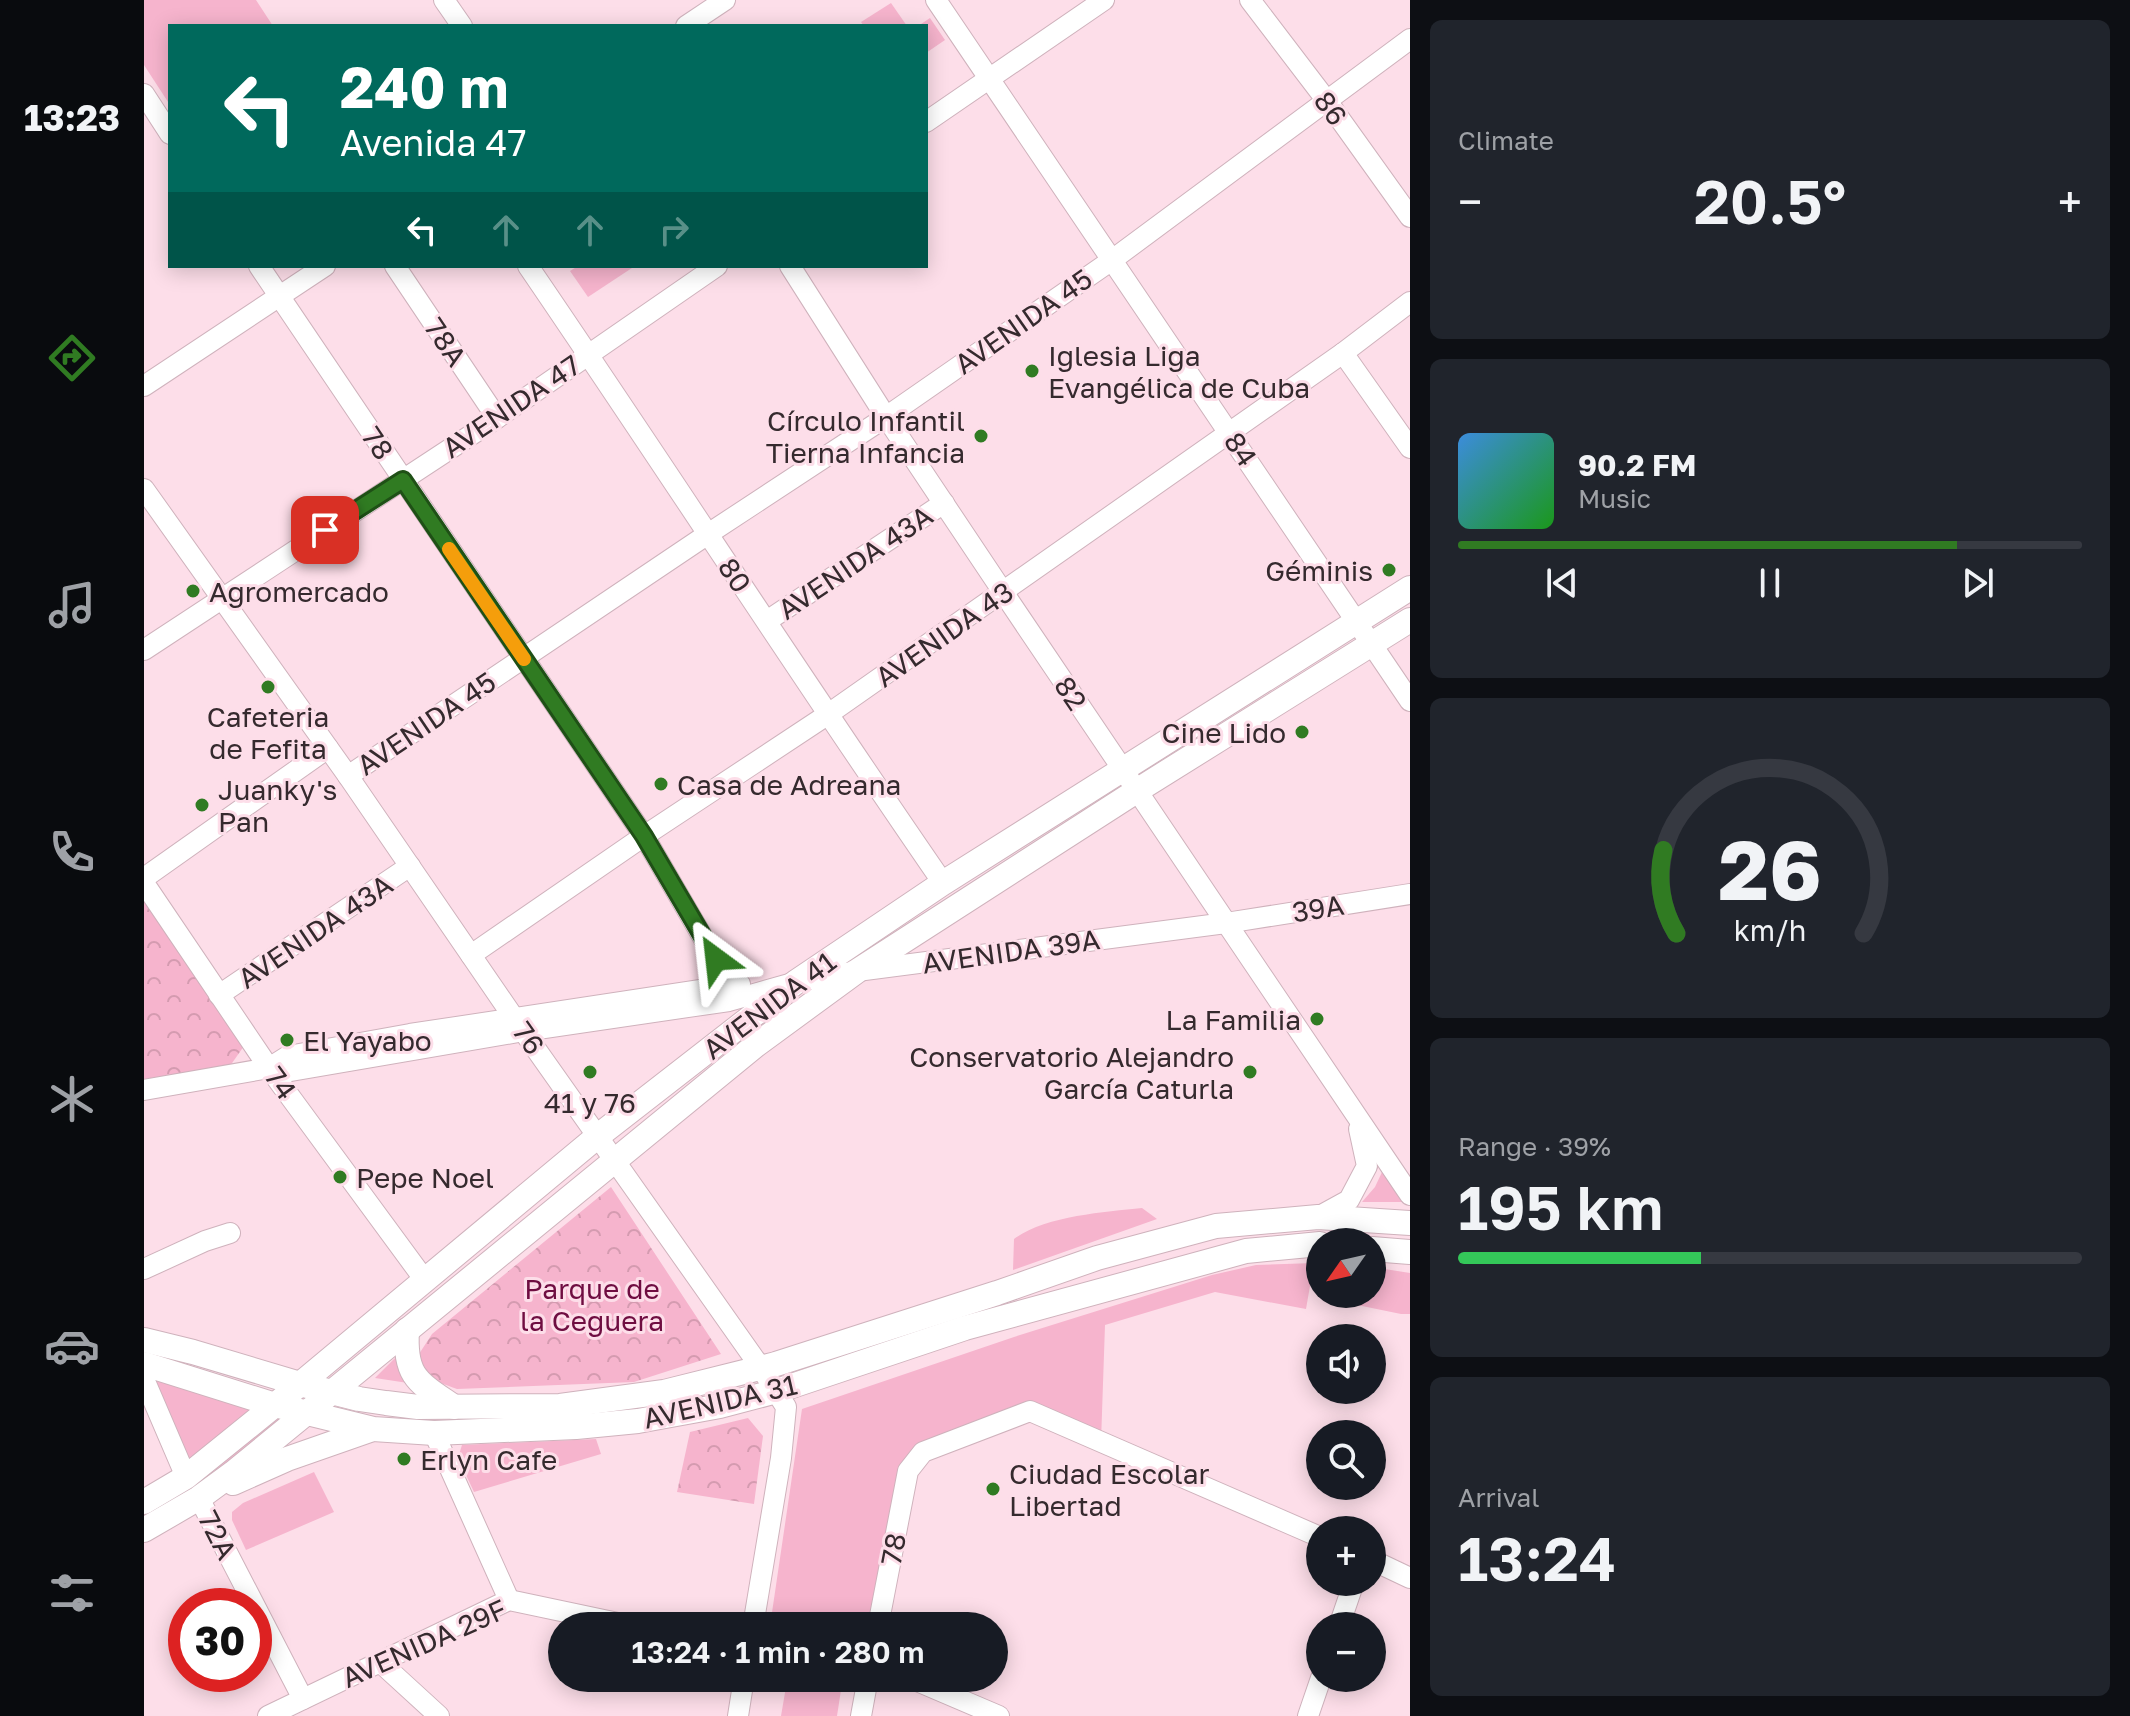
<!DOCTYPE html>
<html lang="en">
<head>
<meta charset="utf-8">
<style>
  body { margin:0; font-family:"Golos Text",sans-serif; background:#20242c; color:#f1f3f6; height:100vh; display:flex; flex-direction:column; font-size:30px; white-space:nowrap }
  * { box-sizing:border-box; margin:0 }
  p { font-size:26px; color:#9ea1a6 }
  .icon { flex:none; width:44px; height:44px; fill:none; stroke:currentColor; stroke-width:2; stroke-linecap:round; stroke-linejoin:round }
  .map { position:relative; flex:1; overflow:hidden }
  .panel { display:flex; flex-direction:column; gap:20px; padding:20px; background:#0d0f14; width:720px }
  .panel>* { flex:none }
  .banner { position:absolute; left:24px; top:24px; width:760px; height:244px; border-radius:0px; box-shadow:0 4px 20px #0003; background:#00695c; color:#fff; overflow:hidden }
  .needle { width:52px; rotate:236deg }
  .controls { position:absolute; left:1162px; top:1228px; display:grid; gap:16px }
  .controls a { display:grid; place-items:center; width:80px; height:80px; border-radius:50%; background:#171b24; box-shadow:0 4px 20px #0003; font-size:40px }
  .speed { position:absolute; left:24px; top:1588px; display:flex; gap:16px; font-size:40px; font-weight:700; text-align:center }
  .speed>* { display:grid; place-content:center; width:104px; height:104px; border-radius:50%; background:#171b24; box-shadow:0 4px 20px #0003; line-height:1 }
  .speed .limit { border:12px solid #d22; background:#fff; color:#111 }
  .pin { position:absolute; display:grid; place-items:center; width:68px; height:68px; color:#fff; margin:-34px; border-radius:16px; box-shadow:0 4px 12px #0006 }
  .me { position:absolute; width:88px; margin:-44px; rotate:330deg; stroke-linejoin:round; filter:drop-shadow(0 0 6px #0008) }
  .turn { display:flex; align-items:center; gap:28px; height:168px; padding:0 40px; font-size:36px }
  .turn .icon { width:104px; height:104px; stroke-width:2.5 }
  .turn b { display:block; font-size:56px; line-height:68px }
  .lanes { display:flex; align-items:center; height:76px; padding:0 40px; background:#0003; justify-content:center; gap:40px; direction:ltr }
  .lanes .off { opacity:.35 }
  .big { font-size:60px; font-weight:600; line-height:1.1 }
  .panel .widget { flex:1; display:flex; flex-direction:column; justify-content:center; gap:12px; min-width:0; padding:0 28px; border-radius:12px; background:#20242c }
  .panel .dial { align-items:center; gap:0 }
  .dial svg { height:208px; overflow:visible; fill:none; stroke:#363941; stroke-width:7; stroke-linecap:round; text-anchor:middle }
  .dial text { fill:#f1f3f6; stroke:none }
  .song { display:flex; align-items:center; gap:24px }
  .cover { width:96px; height:96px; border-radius:12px; background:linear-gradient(135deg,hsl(210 70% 55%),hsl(120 70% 35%)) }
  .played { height:8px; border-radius:4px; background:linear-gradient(90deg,#307b22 80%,#363941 80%) }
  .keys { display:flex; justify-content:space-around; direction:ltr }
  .heat { display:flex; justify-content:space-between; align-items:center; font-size:44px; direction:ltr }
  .charge { height:12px; border-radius:6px; background:linear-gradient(90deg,#34c759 39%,#363941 0) }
  .trip { position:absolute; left:404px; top:1612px; width:460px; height:80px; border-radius:40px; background:#171b24; box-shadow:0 4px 20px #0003; font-weight:600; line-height:80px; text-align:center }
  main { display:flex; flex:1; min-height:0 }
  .menu { display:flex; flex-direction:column; width:144px; justify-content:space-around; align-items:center; background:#090b0e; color:#9ea1a6 }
  .menu .icon { width:56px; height:56px }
  .menu .current { color:#307b22 }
  .menu b { font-size:36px; color:#f1f3f6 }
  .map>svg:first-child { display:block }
  .grass { fill:#f6b4cd }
  .forest { fill:url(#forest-crowns) }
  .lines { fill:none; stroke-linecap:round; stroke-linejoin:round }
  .minor-casing { stroke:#cfb2bc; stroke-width:22 }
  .major-casing { stroke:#cfb2bc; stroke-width:26 }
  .minor { stroke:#fff; stroke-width:20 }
  .major { stroke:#fff; stroke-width:24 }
  .route-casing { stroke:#1f5016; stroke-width:20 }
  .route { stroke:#307b22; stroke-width:14 }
  .slow { stroke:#f59e0b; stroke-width:14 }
  .poi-dot { fill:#307b22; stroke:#fddee9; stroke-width:3 }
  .labels { text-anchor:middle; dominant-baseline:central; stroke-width:6; stroke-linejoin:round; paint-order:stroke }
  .street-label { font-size:28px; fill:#352a2e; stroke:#fddee9 }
  .poi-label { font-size:28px; fill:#352a2e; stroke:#fddee9; text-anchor:start }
  .park-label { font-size:28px; fill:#6f0d41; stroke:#fddee9 }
</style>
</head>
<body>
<main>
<nav class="menu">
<b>13:23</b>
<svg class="icon current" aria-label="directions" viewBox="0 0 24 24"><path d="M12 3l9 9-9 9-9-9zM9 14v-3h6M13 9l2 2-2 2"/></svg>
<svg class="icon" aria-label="music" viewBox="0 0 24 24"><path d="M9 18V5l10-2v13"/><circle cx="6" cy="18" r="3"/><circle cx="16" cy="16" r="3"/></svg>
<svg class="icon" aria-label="phone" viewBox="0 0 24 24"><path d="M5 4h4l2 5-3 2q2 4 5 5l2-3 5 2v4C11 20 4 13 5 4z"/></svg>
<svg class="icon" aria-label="climate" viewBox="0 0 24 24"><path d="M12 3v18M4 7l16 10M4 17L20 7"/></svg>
<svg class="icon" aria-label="car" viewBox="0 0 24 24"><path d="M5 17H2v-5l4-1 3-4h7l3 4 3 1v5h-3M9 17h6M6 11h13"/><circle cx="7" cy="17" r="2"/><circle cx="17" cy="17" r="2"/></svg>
<svg class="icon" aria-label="filters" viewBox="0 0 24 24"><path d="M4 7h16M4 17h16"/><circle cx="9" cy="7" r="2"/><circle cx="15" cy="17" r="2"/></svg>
</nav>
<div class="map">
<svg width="1266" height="1716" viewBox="0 0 1266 1716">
  <defs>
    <pattern id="forest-crowns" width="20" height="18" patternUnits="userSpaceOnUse" patternTransform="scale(2)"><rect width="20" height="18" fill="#f6b4cd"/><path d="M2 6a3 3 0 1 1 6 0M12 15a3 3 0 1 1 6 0" fill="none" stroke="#d49bb0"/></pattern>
  </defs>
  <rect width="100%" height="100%" fill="#fddee9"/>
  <g class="grass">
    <path d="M0,0H112L129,26H26V105L0,65Z"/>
    <path d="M747,3L763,26H720L717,22Z"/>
    <path d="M786,18L801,40L782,53V26H774Z"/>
    <path d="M434,266H491L444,297L426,271Z"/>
    <path d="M1239,1170L1260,1202H1218L1231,1187Z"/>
    <path d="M998,1208L1013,1219L869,1270L870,1239C901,1216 960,1212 998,1208Z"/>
    <path d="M1170,1263L1162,1309L1071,1292L961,1325L957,1442L886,1411L779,1452L734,1626H626L658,1409L870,1337L1068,1275L1112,1265Z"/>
    <path d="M1228,1267L1266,1273V1314H1257L1184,1299L1179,1294H1228Z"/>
    <path d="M252,1357L264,1383L231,1378Z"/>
    <path d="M26,1371L131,1405L42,1477L0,1379Z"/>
    <path d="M134,1415L140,1417L50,1489L0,1519V1514Z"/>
    <path d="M452,1439L457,1454L330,1492L314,1458L318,1445Z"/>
    <path d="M170,1472L190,1512L102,1550L88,1520V1512L99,1503Z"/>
    <path d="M643,1681L697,1690L693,1716H637Z"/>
  </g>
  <g class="forest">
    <path d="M0,901L100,1046L86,1066L0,1079Z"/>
    <path d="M467,1187L577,1354L490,1382L313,1389C290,1380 280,1380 275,1354L288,1334Z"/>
    <path d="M604,1418L619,1436L610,1504L533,1492L546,1432Z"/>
  </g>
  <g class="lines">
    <g class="minor-casing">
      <g id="minor">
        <path d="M300,0L318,26"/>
        <path d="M792,0L1266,701"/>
        <path d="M1106,0L1183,101L1266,217"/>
        <path d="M542,26L581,0"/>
        <path d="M0,94L26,134"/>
        <path d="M782,122L960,0"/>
        <path d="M115,266L500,836L586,984"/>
        <path d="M251,266L353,418"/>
        <path d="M384,266C524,471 658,679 799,883"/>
        <path d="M646,266L742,417L859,592L1266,1195"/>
        <path d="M1199,353L1266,448"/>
        <path d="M0,386L181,266"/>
        <path d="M0,489L204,776L370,1018L617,1368L642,1407L637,1458L609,1626"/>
        <path d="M623,621L800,503"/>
        <path d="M0,650L353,418L573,266"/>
        <path d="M204,776L564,534L742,417L968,260L1266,39"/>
        <path d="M0,878L184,748"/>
        <path d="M0,883L125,1068L280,1279"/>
        <path d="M327,955L500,836L683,715L1199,353L1266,302"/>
        <path d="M75,995L266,866"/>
        <path d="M125,1068L144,1056L266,1034L596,984"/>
        <path d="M0,1090L125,1068L147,1071L380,1031L585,1001L652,982L713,971L1082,923L1266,894"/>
        <path d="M1174,1217L1205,1200L1223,1166L1215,1129"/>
        <path d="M0,1269L61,1241L86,1233"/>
        <path d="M0,1379L42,1477"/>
        <path d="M290,1433L365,1600"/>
        <path d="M55,1498L159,1699"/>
        <path d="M1228,1560L1266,1578"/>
        <path d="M734,1626L764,1471L779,1452L886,1411L1176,1537"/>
        <path d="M1195,1626L1210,1582"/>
        <path d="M236,1662L295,1716"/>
        <path d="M766,1678L855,1716"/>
        <path d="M124,1716L365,1600L488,1626"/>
        <path d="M594,1716L600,1678"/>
        <path d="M717,1716L724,1678"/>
        <path d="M1164,1716L1177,1678"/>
      </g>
    </g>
    <g class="major-casing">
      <g id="major">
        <path d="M1228,1249L1266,1252"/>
        <path d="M263,1330C260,1377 274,1382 310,1407"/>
        <path d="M0,1340L49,1352L156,1384L215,1399L242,1403L274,1407L416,1406L520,1392L632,1364L853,1293L953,1258L1072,1226L1174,1217L1266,1223"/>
        <path d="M0,1364L131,1405L229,1429L290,1433L432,1427L494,1421L576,1406L633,1391L821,1328L1102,1251L1176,1244"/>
        <path d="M89,1483L143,1459L226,1430"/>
        <path d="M0,1502L42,1477L131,1405L454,1136L652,982L799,883L1266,588"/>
        <path d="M0,1530L55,1498L89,1473L612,1045L713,971L994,790L1266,620"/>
      </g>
    </g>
    <use href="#minor" class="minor"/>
    <use href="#major" class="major"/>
  </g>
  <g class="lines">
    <g class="route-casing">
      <path id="route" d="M181,530L259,480L500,836L572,959"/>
    </g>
    <use href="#route" class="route"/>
    <path class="slow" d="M305,549L380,659"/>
  </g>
  <g class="poi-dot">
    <circle cx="888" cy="371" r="8"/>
    <circle cx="837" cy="436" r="8"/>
    <circle cx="1245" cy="570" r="8"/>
    <circle cx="49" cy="591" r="8"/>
    <circle cx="124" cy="687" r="8"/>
    <circle cx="1158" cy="732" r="8"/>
    <circle cx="517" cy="784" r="8"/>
    <circle cx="58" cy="805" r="8"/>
    <circle cx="1173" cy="1019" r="8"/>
    <circle cx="143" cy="1040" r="8"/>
    <circle cx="446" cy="1072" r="8"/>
    <circle cx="1106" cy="1072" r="8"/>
    <circle cx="196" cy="1177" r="8"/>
    <circle cx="260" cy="1459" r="8"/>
    <circle cx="849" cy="1489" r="8"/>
  </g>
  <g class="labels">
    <g class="street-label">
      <text transform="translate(1187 108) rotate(54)">86</text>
      <text transform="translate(879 321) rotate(-35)">AVENIDA 45</text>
      <text transform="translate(302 342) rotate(56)">78A</text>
      <text transform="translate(367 406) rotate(-34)">AVENIDA 47</text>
      <text transform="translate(234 443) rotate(56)">78</text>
      <text transform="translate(1097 449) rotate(56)">84</text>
      <text transform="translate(711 562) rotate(-34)">AVENIDA 43A</text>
      <text transform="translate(591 575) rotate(56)">80</text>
      <text transform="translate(800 634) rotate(-35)">AVENIDA 43</text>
      <text transform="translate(927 693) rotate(56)">82</text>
      <text transform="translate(282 723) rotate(-34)">AVENIDA 45</text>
      <text transform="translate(1174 908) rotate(-9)">39A</text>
      <text transform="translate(171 931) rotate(-34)">AVENIDA 43A</text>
      <text transform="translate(867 951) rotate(-8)">AVENIDA 39A</text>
      <text transform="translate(625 1005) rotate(-37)">AVENIDA 41</text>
      <text transform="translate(385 1038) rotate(55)">76</text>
      <text transform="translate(137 1083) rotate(54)">74</text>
      <text transform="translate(576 1401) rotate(-13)">AVENIDA 31</text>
      <text transform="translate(74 1535) rotate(63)">72A</text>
      <text transform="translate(749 1549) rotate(-79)">78</text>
      <text transform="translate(280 1643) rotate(-24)">AVENIDA 29F</text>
    </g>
    <g class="poi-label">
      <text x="904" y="355">Iglesia Liga<tspan x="904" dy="32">Evangélica de Cuba</tspan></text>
      <text x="821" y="420" text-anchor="end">Círculo Infantil<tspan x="821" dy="32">Tierna Infancia</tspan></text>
      <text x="1229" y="570" text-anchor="end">Géminis</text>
      <text x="65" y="591">Agromercado</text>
      <text x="124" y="716" text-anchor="middle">Cafeteria<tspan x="124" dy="32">de Fefita</tspan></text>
      <text x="1142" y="732" text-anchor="end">Cine Lido</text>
      <text x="533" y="784">Casa de Adreana</text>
      <text x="74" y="789">Juanky's<tspan x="74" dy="32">Pan</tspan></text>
      <text x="1157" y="1019" text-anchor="end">La Familia</text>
      <text x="159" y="1040">El Yayabo</text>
      <text x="1090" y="1056" text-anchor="end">Conservatorio Alejandro<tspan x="1090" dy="32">García Caturla</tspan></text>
      <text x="446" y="1102" text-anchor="middle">41 y 76</text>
      <text x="212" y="1177">Pepe Noel</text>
      <text x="276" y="1459">Erlyn Cafe</text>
      <text x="865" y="1473">Ciudad Escolar<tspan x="865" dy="32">Libertad</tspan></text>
    </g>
    <g class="park-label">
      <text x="448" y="1288">Parque de<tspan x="448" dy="32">la Ceguera</tspan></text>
    </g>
  </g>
</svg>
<div class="controls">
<a><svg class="needle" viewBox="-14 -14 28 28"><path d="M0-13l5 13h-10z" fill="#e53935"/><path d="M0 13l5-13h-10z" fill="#9ea1a6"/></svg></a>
<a><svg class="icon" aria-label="sound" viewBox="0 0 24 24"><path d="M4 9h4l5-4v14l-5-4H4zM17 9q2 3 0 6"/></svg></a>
<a><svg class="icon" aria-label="search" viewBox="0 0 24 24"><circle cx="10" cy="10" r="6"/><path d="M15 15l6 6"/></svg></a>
<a>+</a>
<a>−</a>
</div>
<div class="speed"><div class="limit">30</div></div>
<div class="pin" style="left:181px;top:530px;background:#d93025"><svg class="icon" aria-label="arrive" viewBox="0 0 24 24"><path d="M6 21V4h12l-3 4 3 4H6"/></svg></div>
<svg class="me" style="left:572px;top:959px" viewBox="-20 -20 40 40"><path d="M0-17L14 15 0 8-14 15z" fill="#307b22" stroke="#fff" stroke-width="4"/></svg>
<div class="trip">13:24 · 1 min · 280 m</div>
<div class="banner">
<div class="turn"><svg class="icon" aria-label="left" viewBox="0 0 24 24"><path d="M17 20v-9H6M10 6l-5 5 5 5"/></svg><div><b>240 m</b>Avenida 47</div></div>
<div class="lanes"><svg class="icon" aria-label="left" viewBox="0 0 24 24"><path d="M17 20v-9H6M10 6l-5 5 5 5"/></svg><svg class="icon off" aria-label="ahead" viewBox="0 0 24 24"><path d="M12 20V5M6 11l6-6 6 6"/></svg><svg class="icon off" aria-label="ahead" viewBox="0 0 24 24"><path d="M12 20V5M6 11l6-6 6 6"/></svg><svg class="icon off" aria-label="right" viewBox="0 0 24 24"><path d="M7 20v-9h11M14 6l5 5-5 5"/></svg></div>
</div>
</div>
<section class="panel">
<div class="widget"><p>Climate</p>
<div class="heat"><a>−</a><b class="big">20.5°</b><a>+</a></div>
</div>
<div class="widget">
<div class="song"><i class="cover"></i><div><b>90.2 FM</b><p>Music</p></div></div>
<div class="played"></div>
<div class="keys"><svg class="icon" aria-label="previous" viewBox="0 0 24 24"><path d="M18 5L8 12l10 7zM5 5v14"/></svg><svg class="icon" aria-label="pause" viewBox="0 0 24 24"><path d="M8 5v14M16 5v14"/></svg><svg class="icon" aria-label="next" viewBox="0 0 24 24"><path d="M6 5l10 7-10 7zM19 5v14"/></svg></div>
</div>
<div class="widget dial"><svg viewBox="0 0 100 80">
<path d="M14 69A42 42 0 1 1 86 69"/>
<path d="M14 69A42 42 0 0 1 9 37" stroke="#307b22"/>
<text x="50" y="56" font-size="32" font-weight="700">26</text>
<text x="50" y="72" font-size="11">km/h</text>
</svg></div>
<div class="widget"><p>Range · 39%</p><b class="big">195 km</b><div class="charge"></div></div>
<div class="widget"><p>Arrival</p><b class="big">13:24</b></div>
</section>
</main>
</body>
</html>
